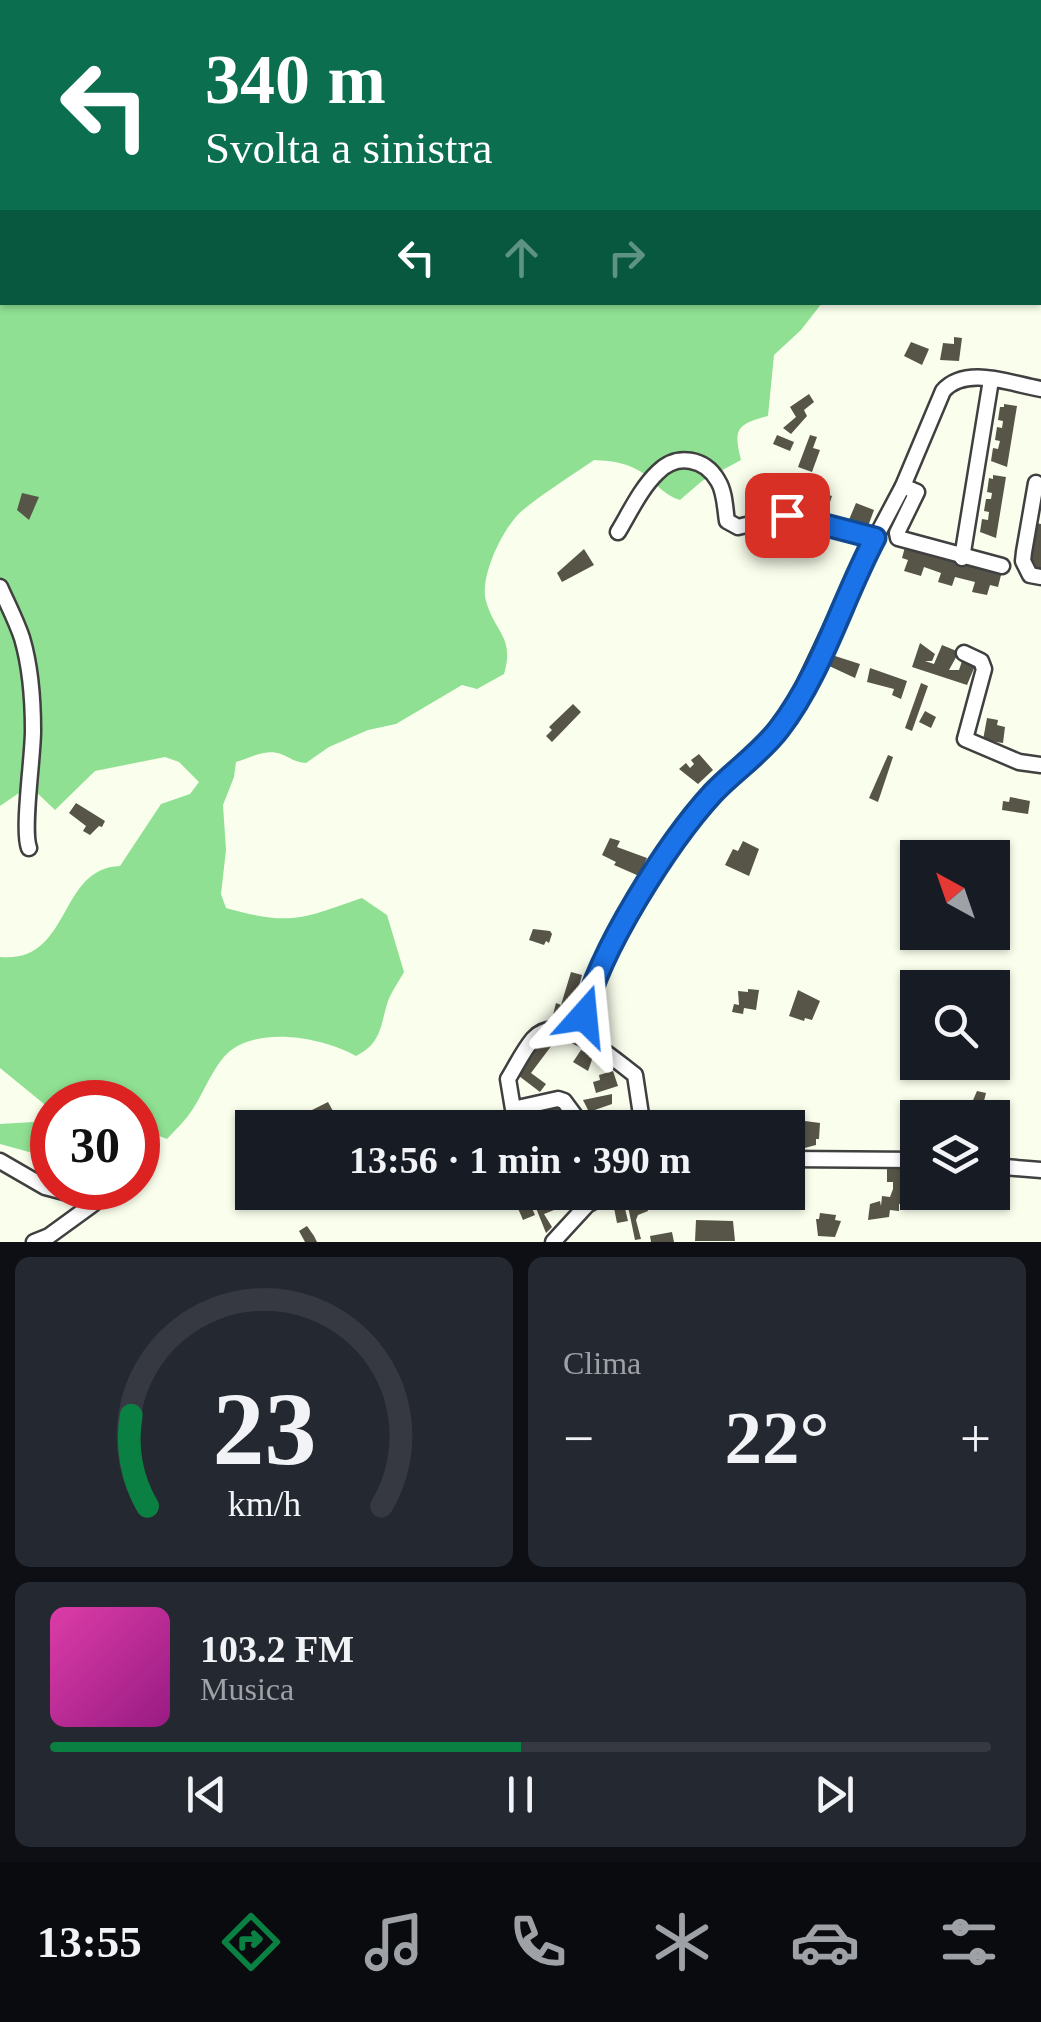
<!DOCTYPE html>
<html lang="it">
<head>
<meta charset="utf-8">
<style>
  body { margin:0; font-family:Georgia,serif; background:#242831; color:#f1f3f6; height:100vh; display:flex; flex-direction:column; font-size:38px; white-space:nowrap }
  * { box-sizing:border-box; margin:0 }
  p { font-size:32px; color:#9ea1a6 }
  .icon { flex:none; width:55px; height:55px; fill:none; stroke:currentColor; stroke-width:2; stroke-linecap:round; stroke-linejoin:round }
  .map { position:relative; height:1242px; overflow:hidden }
  .drawer { display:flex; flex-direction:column; gap:15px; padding:15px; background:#0d0f14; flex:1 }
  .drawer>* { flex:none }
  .top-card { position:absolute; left:0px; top:0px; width:1042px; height:305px; box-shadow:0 2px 8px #0004; background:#0b6e4f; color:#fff; overflow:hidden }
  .needle { width:65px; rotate:320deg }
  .controls { position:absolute; left:900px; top:840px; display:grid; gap:20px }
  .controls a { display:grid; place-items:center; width:110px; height:110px; border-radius:0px; background:#171b24; box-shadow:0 2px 8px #0004; font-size:50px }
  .speed { position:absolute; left:30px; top:1080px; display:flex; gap:20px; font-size:50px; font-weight:700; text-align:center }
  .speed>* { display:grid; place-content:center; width:130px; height:130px; border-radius:50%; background:#171b24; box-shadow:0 2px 8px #0004; line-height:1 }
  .speed .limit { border:15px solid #d22; background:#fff; color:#111 }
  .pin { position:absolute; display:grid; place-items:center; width:85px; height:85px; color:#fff; margin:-42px; border-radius:20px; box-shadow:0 5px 15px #0006 }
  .me { position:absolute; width:110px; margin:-55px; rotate:18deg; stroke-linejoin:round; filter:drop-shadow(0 0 8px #0008) }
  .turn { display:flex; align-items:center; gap:35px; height:210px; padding:0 40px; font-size:45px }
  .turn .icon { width:130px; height:130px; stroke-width:2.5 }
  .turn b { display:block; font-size:70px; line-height:85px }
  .lanes { display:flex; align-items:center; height:95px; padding:0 40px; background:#0003; justify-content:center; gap:50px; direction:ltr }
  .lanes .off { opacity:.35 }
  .big { font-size:75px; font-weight:600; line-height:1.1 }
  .drawer .widget { flex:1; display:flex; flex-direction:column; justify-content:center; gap:15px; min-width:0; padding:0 35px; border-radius:15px; background:#242831 }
  .drawer .dial { align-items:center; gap:0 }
  .dial svg { height:260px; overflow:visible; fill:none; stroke:#363941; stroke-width:7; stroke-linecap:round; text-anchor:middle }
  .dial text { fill:#f1f3f6; stroke:none }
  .song { display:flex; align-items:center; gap:30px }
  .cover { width:120px; height:120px; border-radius:15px; background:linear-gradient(135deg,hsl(320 70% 55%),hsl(310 70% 35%)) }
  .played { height:10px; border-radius:5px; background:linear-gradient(90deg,#0b8043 50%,#363941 50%) }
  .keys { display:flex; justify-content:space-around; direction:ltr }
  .heat { display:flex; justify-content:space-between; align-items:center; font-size:55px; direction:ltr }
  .drawer .tiles { flex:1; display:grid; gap:15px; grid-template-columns:1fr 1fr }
  .widget:last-child { grid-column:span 2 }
  .trip { position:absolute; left:235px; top:1110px; width:570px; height:100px; border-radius:0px; background:#171b24; box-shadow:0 2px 8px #0004; font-weight:600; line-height:100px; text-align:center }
  .tab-bar { display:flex; height:160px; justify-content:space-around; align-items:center; background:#090b0e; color:#9ea1a6 }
  .tab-bar .icon { width:70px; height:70px }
  .tab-bar .current { color:#0b8043 }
  .tab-bar b { font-size:45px; color:#f1f3f6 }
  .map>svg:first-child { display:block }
  .forest { fill:#90e093 }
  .building { fill:#575548 }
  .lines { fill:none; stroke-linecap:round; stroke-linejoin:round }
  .street-casing { stroke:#404040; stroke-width:19 }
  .secondary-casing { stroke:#2f2f2f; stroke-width:25 }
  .street { stroke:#fff; stroke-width:14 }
  .secondary { stroke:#deffa8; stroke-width:20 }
  .route-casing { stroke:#114b97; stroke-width:25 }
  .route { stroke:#1a73e8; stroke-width:18 }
</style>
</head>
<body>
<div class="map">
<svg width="1041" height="1242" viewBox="0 0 1041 1242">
  <rect width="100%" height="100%" fill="#faffed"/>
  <path class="forest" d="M0,0H936L2,2V302L822,303L801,330L774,355L768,416C737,424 733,429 741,460L702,481L680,500C664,495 659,486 647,476C630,463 614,461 594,460C571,476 545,492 523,510C504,525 479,577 486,601C495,633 515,637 504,674L477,689L462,685L396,724L368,730L329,747L306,763C294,762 291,758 281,754C266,748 250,758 236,762L234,777L223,805L226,850L221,894L226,908C291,926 301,919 362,898L387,915L404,972C399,981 392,991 388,1001C380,1026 382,1043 356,1056C324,1038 262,1026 230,1051C212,1066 203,1097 188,1116C182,1124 174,1131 167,1139L154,1134L138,1142V1102H52V1143L29,1152L0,1144V1124L50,1121L49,1108L0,1068V957C72,964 57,868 120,866L161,804L190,794L199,782L179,762L165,757L95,771L55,810L33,789L19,793L0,806Z"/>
  <g class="building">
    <path d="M954,337L962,338L959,361L940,360L943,343L954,344Z"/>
    <path d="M911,342L929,349L922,365L904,356Z"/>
    <path d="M809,394L814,402L804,410L807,416L791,434L783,428L796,417L790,407Z"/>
    <path d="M1004,404L1017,406L1007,467L991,461L993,448L998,449L1000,441L995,440L997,427L1002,428L1003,421L998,420L1000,407H1004Z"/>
    <path d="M777,435L794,442L790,451L773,444Z"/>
    <path d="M810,435L817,437L813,448L820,450L812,472L798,467Z"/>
    <path d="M993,475L1006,477L996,538L980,532L982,519L988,520L989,512L984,511L986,499H991L992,493L987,492L989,478L993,479Z"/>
    <path d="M811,486L816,487L815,491L832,496L826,514L803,505Z"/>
    <path d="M22,493L39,497L29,520L17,510Z"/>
    <path d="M856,503L874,510L867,529L848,522Z"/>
    <path d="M1036,523L1041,524V569L1030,568L1029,555Z"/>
    <path d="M905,547L1001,575L998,587L990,585L987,595L972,592L975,582L955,577L952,586L938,582L941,573L924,567L921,576L904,571L908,560L902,558Z"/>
    <path d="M584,549L594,565L562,582L557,573Z"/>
    <path d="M920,643L935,654L932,661H925L934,664L942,645L959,652L949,670H959L962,661L975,666L967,685L912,667Z"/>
    <path d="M832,655L860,664L855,678L827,665Z"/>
    <path d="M870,668L907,681L901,699L892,695L894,689L867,682Z"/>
    <path d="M921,683L928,686L912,731L905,728Z"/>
    <path d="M573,704L581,712L552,742L546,736L552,730L549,727Z"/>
    <path d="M925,711L936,717L931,728L919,722Z"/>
    <path d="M987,718L998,720L997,725L1005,727L1003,743L983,740Z"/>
    <path d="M699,754L713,770L698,784L679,769L686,763L690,768L694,764L691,760Z"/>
    <path d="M888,755L893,757L878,802L869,798Z"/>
    <path d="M1010,797L1030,801L1028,814L1002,810L1003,801L1009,802Z"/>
    <path d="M76,803L105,821L102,827L99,826L90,835L83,831L86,826L69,813Z"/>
    <path d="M610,838L620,841L617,847L647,858L639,876L614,865L616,862L602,855Z"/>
    <path d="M743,841L759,849L749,876L725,865L733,849L738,851Z"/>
    <path d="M533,929L550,931L552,934L549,943L546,941L544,945L529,940Z"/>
    <path d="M571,972L582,975L572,1012L576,1013L573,1021L578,1022V1028L552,1019L556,1003L561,1005Z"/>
    <path d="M748,989L759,990L756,1010L744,1008L743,1014L732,1012L734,1004L739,1005L738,991L748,992Z"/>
    <path d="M798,990L820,1001L812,1020L805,1018L804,1021L789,1016Z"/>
    <path d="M549,1036L555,1041L531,1073L546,1084L540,1092L519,1076L535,1049Z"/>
    <path d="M581,1050L593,1057L588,1071L573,1062Z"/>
    <path d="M613,1071L618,1086L596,1093L593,1082L600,1080L599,1075Z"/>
    <path d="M977,1091L986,1093L982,1109L970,1107Z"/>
    <path d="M612,1094V1104L589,1112L583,1100Z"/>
    <path d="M328,1102L333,1111L310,1124L304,1114Z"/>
    <path d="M554,1107L563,1109L570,1128H547L541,1113Z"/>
    <path d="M805,1121L820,1123L819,1139H816V1145L797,1150L796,1137H802Z"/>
    <path d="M999,1136H1007L1004,1158L992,1157V1146L998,1147Z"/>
    <path d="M887,1163L902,1165L900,1196H906L905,1204H899V1211L890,1210L889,1217L868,1220L870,1204L880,1201L881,1206L882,1196L890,1197L893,1189V1182H887Z"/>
    <path d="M788,1183L793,1184L790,1208L763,1204L761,1192H788Z"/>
    <path d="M511,1192H525L535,1215L523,1220Z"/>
    <path d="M547,1192H553L559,1208L544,1214L552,1227L546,1233L532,1198Z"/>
    <path d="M625,1192H643L648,1211L638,1215L636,1220L641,1239L635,1240Z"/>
    <path d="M622,1196L628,1221L617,1223L612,1198Z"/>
    <path d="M820,1213L836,1215L835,1220L841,1221L835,1237L818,1236L816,1219H819Z"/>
    <path d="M696,1220L733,1221L735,1241H695Z"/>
    <path d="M307,1226L314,1236L317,1242H305L299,1231Z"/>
    <path d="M672,1232L674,1242H651L650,1236Z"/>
  </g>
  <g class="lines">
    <g class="street-casing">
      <g id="street">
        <path d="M52,2V0"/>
        <path d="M0,115L2,111"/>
        <path d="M1036,483L1024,552L1023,561L1030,575L1041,577"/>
        <path d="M903,486L917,492L897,533L898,538L1002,566"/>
        <path d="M618,532C630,512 641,488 658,472C677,453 705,458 718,481C725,492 725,509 727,521L738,527L787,515L875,538"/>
        <path d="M962,558L991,380"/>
        <path d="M0,587C7,603 16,620 22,638C30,665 33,702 33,731C33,757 22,830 29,848"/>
        <path d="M964,653L981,661L984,669L965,739L1019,762L1041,765"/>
        <path d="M600,1049L585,1029L583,1017L600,965L663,860L695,814L778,731L795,704L859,569L903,486L943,391C966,365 1011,384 1041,389"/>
        <path d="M584,1128L564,1101L558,1099L513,1109L508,1079C516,1066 523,1051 533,1039C560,1009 612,1058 635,1075L643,1128"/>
        <path d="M788,1159L918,1160"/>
        <path d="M0,1161L45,1187L91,1199L93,1204L49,1236L34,1242"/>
        <path d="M992,1166L1041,1170"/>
        <path d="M553,1242L587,1205L610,1192"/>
      </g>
    </g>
    <g class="secondary-casing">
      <g id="secondary">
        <path d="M116,0L118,2"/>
        <path d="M192,0L194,2"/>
        <path d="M366,0L367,2"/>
        <path d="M491,0V2"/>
      </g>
    </g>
    <use href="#street" class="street"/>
    <use href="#secondary" class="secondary"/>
  </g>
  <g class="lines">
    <g class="route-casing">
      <path id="route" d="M584,1016C598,952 668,842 713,793C734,771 761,753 779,729C822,673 842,600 875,538L787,515"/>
    </g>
    <use href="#route" class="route"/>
  </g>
</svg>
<div class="controls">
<a><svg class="needle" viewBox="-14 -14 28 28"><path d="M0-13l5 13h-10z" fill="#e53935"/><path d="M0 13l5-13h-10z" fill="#9ea1a6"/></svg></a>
<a><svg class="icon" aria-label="search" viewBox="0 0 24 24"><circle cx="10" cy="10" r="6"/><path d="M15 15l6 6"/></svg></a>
<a><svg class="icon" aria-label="layers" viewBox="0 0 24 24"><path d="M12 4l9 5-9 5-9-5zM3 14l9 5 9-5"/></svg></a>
</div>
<div class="speed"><div class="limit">30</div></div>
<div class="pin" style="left:787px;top:515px;background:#d93025"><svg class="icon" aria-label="arrive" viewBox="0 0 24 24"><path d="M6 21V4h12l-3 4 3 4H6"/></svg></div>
<svg class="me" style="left:584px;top:1016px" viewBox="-20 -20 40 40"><path d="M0-17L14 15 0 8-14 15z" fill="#1a73e8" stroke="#fff" stroke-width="4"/></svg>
<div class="trip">13:56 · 1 min · 390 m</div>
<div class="top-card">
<div class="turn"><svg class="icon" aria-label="left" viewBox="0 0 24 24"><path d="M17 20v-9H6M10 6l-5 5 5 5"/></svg><div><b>340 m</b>Svolta a sinistra</div></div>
<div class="lanes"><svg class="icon" aria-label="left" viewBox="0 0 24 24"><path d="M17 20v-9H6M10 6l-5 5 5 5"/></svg><svg class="icon off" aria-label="ahead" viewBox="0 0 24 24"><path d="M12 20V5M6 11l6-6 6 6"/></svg><svg class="icon off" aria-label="right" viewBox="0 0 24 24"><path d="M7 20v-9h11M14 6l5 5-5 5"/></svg></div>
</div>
</div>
<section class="drawer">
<div class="tiles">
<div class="widget dial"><svg viewBox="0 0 100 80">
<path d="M14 69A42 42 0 1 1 86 69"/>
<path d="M14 69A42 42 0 0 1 9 41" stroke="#0b8043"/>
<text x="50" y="56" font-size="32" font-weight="700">23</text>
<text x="50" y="72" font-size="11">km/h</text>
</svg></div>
<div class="widget"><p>Clima</p>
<div class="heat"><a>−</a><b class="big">22°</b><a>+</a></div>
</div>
<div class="widget">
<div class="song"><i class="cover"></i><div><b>103.2 FM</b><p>Musica</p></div></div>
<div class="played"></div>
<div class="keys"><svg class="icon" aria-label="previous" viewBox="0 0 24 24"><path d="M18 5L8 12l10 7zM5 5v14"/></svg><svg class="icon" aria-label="pause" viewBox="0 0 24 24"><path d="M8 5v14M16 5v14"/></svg><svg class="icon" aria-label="next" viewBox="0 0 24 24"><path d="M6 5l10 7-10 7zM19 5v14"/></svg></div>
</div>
</div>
</section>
<nav class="tab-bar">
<b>13:55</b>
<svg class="icon current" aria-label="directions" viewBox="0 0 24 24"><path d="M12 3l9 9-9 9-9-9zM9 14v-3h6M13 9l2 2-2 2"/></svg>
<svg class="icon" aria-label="music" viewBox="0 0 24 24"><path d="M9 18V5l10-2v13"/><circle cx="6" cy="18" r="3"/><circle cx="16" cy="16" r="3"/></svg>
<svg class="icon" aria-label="phone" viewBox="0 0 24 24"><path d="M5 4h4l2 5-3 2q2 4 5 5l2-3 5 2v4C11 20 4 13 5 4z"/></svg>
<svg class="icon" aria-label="climate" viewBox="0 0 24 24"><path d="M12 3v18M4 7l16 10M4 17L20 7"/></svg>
<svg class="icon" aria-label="car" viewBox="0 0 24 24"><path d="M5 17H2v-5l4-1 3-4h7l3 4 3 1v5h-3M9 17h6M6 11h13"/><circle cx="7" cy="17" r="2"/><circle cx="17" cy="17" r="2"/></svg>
<svg class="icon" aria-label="filters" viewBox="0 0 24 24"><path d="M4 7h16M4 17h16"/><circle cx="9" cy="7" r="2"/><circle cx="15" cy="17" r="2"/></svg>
</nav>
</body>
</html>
